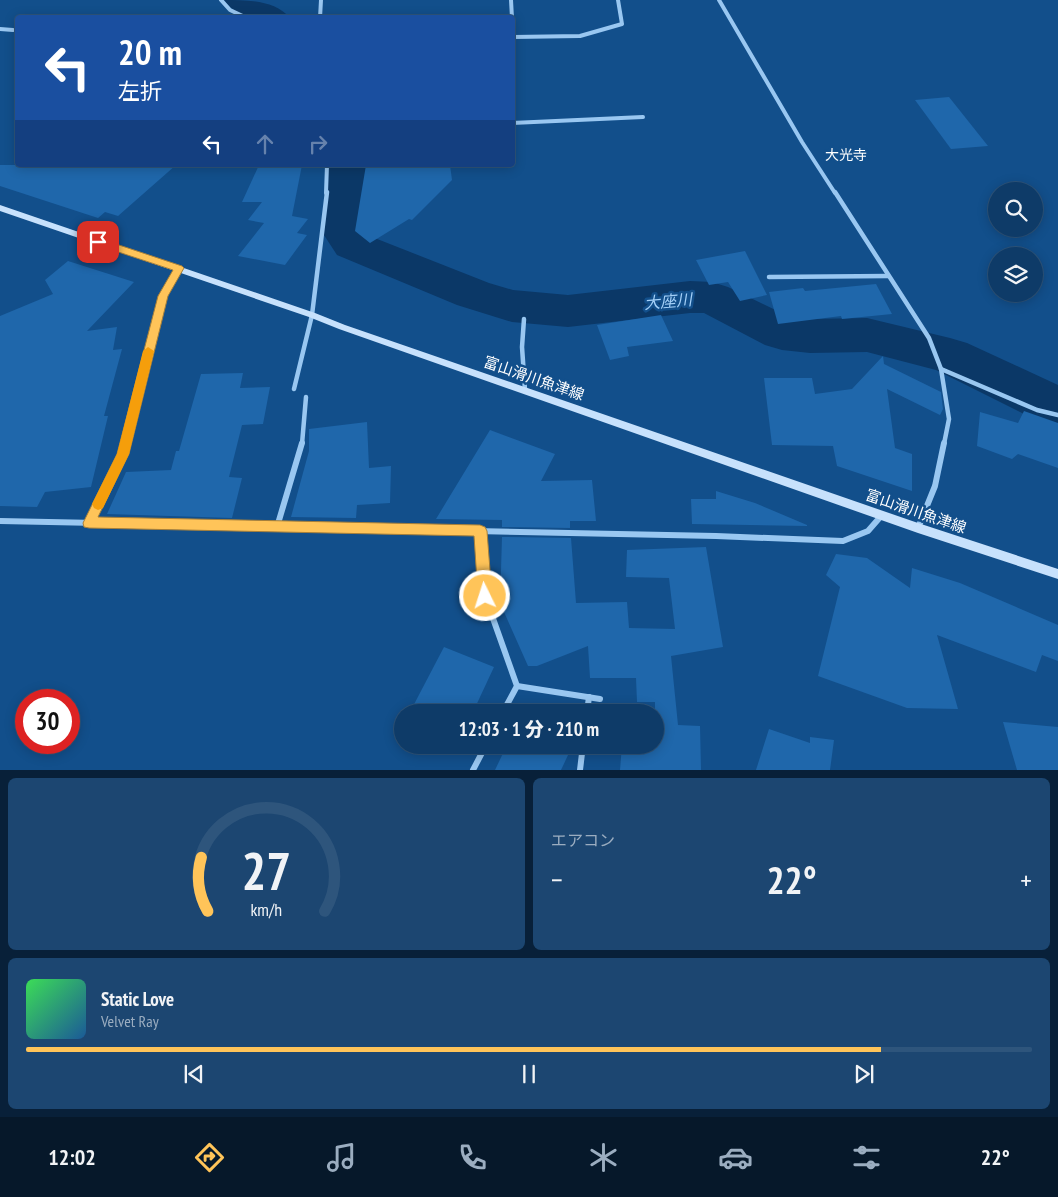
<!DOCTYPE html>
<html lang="ja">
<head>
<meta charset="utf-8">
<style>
  body { margin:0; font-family:"PT Sans Narrow","Noto Sans JP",sans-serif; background:#1c4671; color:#f1f3f6; height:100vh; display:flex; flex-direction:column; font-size:19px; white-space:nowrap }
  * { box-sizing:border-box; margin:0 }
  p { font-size:16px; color:#9badc0 }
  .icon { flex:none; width:28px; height:28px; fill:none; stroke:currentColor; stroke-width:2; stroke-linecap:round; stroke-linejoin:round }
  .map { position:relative; height:770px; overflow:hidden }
  .details { display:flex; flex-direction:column; gap:8px; padding:8px; background:#082039; flex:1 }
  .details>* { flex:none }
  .banner { position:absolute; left:15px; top:15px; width:500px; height:152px; border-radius:5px; box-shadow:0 2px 12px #0003,0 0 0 1px #2e557c; background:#1a4fa0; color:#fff; overflow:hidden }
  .fabs { position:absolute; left:988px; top:182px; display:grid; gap:10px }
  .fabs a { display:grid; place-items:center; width:55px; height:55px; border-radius:50%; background:#0e3b68; box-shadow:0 2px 12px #0003,0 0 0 1px #2e557c; font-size:25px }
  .speed { position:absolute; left:15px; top:689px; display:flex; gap:10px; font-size:25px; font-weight:700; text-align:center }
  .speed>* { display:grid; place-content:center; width:65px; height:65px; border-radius:50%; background:#0e3b68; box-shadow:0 2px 12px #0003,0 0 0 1px #2e557c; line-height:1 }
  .speed .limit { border:8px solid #d22; background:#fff; color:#111 }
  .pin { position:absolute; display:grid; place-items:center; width:42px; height:42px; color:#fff; margin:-21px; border-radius:10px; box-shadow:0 2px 8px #0006 }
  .me { position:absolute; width:55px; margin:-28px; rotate:356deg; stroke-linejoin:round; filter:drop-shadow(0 0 4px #0008) }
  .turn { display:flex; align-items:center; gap:18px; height:105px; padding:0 20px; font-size:22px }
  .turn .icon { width:65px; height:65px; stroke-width:2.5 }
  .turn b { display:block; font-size:35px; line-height:42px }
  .lanes { display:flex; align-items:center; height:48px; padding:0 20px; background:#0003; justify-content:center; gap:25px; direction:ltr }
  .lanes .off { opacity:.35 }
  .big { font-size:38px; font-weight:800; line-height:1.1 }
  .details .tile { flex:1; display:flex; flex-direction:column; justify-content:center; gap:8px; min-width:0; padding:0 18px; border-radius:8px; background:#1c4671 }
  .details .dial { align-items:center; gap:0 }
  .dial svg { height:130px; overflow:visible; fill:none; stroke:#2e557c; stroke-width:7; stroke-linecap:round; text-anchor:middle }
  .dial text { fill:#f1f3f6; stroke:none }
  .song { display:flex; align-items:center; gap:15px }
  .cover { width:60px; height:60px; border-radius:8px; background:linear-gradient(135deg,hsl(130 70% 55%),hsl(210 70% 35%)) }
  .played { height:5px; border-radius:2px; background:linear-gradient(90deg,#ffc459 85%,#2e557c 85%) }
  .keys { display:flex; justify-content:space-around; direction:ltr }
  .heat { display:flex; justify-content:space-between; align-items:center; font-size:28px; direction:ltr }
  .details .tiles { flex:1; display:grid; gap:8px; grid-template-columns:1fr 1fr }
  .tile:last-child { grid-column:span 2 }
  .trip { position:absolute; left:394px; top:704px; width:270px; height:50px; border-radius:25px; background:#0e3b68; box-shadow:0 2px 12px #0003,0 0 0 1px #2e557c; font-weight:800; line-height:50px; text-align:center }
  .dock { display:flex; height:80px; justify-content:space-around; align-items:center; background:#06182a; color:#9badc0 }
  .dock .icon { width:35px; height:35px }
  .dock .active { color:#ffc459 }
  .dock b { font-size:22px; color:#f1f3f6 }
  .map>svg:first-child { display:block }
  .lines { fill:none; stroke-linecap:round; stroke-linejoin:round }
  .river { fill:#0b3867; fill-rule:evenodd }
  .building { fill:#1f67ab }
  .street-far2 { stroke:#99c7f1; stroke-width:4 }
  .street-far1 { stroke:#99c7f1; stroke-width:4.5 }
  .street { stroke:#99c7f1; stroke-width:6 }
  .secondary { fill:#c7e1fc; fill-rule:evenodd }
  .route { fill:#ffc459; stroke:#a67f3a }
  .slow { fill:#f59e0b }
  .labels { text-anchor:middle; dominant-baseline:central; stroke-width:5; stroke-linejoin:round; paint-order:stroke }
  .far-neighbourhood-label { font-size:14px; fill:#fff; stroke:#124f8b }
  .street-label { font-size:15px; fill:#fff; stroke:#124f8b }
  .water-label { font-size:16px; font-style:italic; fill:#a4d0f8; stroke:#124f8b }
</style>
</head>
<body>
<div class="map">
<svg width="1058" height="770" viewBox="0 0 1058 770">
  <rect width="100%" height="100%" fill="#124f8b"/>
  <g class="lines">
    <g class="river">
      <path d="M224,0C247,0 275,0 290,18C266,18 239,22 224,0Z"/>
      <path d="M327,165H367L364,231L367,235L489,283L513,290L568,295L690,281L712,282L728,287L790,317L810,319L867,318L950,338L967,343L1058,385V425L1030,417L936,370L867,352L810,353L782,350L765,345L704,313H690L568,327L512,322L457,305L337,255L322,232Z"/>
    </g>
  </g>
  <g class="building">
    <path d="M949,97L988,146L951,149L915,100Z"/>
    <path d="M0,165H176L118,216L105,212L98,218L0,186Z"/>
    <path d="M259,165H302L292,216L308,219L297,233L307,235L285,265L238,256L264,223L248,220L262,202H242Z"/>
    <path d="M366,165H450L452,180L412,220L409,219L370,243L355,231Z"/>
    <path d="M745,251L767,295L740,301L728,282L709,285L696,260Z"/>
    <path d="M68,261L134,282L87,331L117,327L113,350L122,349L104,416H108L91,487L45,492L37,507L0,506V316L53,294L45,280Z"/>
    <path d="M876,284L892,314L842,319L841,316L778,324L769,292L803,288L805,291Z"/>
    <path d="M661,315L673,341L627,347L629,356L610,360L597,325Z"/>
    <path d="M883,356L884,364L941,392L943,409L940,415L887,389L895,448L912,454V491L837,466L833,446L772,445L764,378H812L815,394L852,389Z"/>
    <path d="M243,373L240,388L270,387L263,424L242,425L229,477L242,478L232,518L107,514L126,472L171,470L176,451H179L201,374Z"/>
    <path d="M1024,411L1058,423V468L1018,454L1012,459L977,446L980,412L1018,423Z"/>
    <path d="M367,422L369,468L391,466L390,503L357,505L356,518L291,517L309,451V429Z"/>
    <path d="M490,430L555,454L541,481L592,480L596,521H570V528L502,527V520L436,519Z"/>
    <path d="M716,491L755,503L807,525V526L692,524L691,499H716Z"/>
    <path d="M502,537L571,538L576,603L627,602L629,628L675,629L669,578L626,577L627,550L706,547L723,647L671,656L678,725L700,726L701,770H620L622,745H655V702H637L636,678H590L588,646L537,666H528L500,603Z"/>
    <path d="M836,554L867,558L910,588L912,568L960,583L1058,625V661L1042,655L1036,672L937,635L958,709L907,708L818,676L840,587L826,575Z"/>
    <path d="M444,647L494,667L473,712H410Z"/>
    <path d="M1003,722L1058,727V770H1017Z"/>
    <path d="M769,729L810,743V737L834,740L830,770H756Z"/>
    <path d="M507,745H552L569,753L561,770H495Z"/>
  </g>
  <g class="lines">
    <g class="street-far2">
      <path d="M221,0L230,10L247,18"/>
      <path d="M511,0L512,18"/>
      <path d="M719,0L802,142L835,193"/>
      <path d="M320,18L321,0"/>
      <path d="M512,23L513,37L580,36L622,24L618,0"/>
      <path d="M0,29L13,30"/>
      <path d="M512,123L643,117"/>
      <path d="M326,193L327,165"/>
    </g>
    <g class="street-far1">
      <path d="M835,192L929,338L941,369L949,419L944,444"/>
      <path d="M769,277L888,276"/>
      <path d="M524,319L522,347L525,390"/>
      <path d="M941,369L1037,410L1058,415"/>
      <path d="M294,389L312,315L327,192"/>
      <path d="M125,444L163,296L178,268"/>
      <path d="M302,444L306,397"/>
    </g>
    <g class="street">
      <path d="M0,521L716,536L843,541L868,531L882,515"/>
      <path d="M89,523L123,454L126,443"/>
      <path d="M277,527L302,443"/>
      <path d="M918,528L935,486L944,443"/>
      <path d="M480,531L485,596L517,686L503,712"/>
      <path d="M517,686L600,699"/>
      <path d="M587,712L589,697"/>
      <path d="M473,770L486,745"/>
      <path d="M580,770L583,745"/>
    </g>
    <path class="secondary" d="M0,205L315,313L345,325L918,523L1058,569V579L918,533L339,329L309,317L0,211Z"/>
  </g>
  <path class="route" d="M98,238L182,266L184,268L168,296L129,454L98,517L480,525L485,527L487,531L492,596L490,601L485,602L480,601L478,596L474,536L89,528L84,527L83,523L117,454L158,296L173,270L94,244V239Z"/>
  <path class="slow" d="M148,347L154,351L129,454L103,508L98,510L94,508L92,504L117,454L143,351Z"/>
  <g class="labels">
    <g class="far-neighbourhood-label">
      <text x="846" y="155">大光寺</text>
    </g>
    <g class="street-label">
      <text transform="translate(534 378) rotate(19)">富山滑川魚津線</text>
      <text transform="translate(916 511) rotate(19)">富山滑川魚津線</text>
    </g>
    <g class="water-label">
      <text transform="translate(668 301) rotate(-5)">大座川</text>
    </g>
  </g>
</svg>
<div class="fabs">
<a><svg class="icon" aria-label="search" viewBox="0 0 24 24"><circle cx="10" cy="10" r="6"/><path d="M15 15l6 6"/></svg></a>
<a><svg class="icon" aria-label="layers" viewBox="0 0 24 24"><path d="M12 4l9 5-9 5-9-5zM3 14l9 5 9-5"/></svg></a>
</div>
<div class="speed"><div class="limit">30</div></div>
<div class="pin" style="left:98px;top:242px;background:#d93025"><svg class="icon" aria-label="arrive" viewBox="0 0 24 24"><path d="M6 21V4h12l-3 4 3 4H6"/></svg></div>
<svg class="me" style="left:485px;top:596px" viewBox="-20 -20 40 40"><circle r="17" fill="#ffc459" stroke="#fff" stroke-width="3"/><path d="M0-11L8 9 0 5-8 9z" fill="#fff"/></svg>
<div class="trip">12:03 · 1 分 · 210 m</div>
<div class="banner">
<div class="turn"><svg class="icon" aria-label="left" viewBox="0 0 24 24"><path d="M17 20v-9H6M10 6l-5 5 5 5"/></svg><div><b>20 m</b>左折</div></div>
<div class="lanes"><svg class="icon" aria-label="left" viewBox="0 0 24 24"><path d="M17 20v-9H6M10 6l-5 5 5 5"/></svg><svg class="icon off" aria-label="ahead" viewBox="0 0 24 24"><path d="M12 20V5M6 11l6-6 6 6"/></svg><svg class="icon off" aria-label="right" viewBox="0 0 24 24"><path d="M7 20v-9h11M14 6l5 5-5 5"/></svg></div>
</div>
</div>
<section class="details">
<div class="tiles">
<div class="tile dial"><svg viewBox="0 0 100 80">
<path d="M14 69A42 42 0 1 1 86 69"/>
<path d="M14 69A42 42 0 0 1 10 36" stroke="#ffc459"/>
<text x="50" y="56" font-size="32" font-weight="700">27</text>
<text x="50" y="72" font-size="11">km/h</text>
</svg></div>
<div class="tile"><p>エアコン</p>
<div class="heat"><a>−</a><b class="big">22°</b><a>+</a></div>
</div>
<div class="tile">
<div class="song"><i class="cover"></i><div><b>Static Love</b><p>Velvet Ray</p></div></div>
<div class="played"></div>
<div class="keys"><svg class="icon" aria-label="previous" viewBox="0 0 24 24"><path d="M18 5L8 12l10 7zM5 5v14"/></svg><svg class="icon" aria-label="pause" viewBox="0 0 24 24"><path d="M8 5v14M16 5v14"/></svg><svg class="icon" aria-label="next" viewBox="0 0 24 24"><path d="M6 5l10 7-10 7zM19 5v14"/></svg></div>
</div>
</div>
</section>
<nav class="dock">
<b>12:02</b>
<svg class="icon active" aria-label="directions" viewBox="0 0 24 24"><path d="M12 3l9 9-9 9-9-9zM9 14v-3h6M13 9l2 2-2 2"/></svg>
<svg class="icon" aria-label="music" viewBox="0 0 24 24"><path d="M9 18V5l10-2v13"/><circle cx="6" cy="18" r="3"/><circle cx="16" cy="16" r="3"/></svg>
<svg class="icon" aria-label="phone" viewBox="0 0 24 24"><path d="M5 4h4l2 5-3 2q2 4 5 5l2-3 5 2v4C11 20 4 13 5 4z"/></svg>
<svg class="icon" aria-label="climate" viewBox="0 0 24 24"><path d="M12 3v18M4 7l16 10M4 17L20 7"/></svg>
<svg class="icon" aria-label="car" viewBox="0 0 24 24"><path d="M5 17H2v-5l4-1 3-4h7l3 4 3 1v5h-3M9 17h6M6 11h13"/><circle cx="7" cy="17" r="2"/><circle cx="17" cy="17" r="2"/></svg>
<svg class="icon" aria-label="filters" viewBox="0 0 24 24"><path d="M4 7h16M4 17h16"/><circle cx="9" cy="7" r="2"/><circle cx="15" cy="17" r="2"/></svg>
<b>22°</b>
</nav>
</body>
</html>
